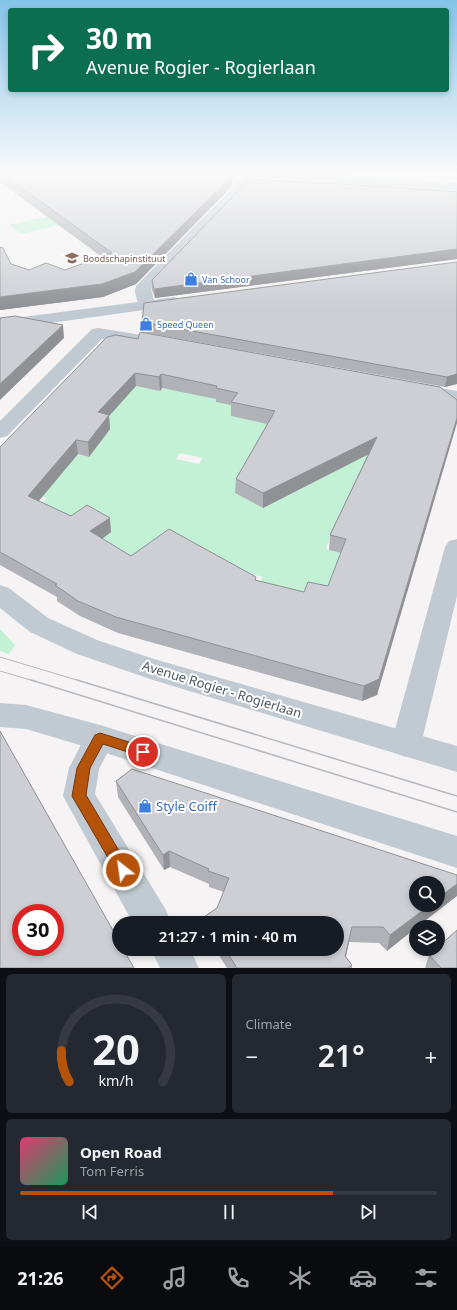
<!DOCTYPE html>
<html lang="en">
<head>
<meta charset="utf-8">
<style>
  body { margin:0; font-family:"Noto Sans",sans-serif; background:#242831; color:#f1f3f6; height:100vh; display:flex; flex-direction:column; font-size:15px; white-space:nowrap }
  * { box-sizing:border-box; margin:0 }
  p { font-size:13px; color:#9ea1a6 }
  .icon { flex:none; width:22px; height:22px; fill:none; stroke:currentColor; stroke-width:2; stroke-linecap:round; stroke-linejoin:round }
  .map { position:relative; height:968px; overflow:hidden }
  .details { display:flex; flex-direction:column; gap:6px; padding:6px; background:#0d0f14; flex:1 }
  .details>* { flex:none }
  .guide { position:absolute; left:8px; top:8px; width:441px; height:84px; border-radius:4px; box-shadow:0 2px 6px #0003; background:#0b6e4f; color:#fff; overflow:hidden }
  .tools { position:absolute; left:409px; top:876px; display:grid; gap:8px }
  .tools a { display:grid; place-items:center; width:36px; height:36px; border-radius:50%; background:#171b24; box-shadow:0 2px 6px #0003; font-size:20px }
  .speed { position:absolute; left:12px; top:904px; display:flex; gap:8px; font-size:20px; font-weight:700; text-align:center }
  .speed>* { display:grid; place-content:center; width:52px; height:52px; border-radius:50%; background:#171b24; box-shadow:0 2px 6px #0003; line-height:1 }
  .speed .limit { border:6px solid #d22; background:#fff; color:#111 }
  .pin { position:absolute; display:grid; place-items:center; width:34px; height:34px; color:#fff; margin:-17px; border:2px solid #fff; border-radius:50%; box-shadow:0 1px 4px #0007 }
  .me { position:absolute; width:44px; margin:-22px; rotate:330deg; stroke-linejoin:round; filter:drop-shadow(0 0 3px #0008) }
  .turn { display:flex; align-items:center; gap:14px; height:84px; padding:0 12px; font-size:18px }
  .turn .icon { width:52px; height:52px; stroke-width:2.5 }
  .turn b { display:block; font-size:28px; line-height:34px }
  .big { font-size:30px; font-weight:600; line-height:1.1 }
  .details .tile { flex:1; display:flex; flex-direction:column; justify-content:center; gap:6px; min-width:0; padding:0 14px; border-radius:6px; background:#242831 }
  .details .dial { align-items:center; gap:0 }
  .dial svg { height:104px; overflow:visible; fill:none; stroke:#363941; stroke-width:7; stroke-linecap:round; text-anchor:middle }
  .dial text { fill:#f1f3f6; stroke:none }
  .song { display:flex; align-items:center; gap:12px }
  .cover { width:48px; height:48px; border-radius:6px; background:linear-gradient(135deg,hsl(340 70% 55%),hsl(150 70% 35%)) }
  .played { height:4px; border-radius:2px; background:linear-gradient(90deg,#b45309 75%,#363941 75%) }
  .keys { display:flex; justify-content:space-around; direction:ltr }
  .heat { display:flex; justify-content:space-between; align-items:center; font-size:22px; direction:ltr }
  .details .tiles { flex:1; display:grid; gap:6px; grid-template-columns:1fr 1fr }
  .tile:last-child { grid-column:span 2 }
  .trip { position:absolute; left:112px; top:916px; width:232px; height:40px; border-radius:20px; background:#171b24; box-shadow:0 2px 6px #0003; font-weight:600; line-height:40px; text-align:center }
  .tabs { display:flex; height:64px; justify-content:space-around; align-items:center; background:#090b0e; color:#9ea1a6 }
  .tabs .icon { width:28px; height:28px }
  .tabs .on { color:#b45309 }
  .tabs b { font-size:18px; color:#f1f3f6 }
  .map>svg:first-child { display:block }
  .green { fill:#c3f1d5; fill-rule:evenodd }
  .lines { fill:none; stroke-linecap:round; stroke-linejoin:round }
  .minor { fill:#c1cad2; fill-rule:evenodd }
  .tertiary { fill:#c1cad2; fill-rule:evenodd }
  .tram-far1 { stroke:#b5b8bd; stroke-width:1 }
  .tram { stroke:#b5b8bd; stroke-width:1.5 }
  .wall { fill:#b0b2b7; fill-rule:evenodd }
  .shaded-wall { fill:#909195 }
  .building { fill:#cdcfd5; stroke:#909195; fill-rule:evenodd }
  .route { fill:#b45309; stroke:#753606 }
  .labels { text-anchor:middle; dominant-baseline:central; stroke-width:4; stroke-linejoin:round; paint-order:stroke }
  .far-education-label { font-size:9px; fill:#785e54; stroke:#fff; text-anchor:start }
  .far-shop-label { font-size:9px; fill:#366cbe; stroke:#fff; text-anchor:start }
  .near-street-label { font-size:13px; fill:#4a5661; stroke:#fff }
  .near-shop-label { font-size:13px; fill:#366cbe; stroke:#fff; text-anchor:start }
</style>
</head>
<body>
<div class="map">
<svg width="457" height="968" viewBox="0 0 457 968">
  <rect width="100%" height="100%" fill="#f5f3f3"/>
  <g class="green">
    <path d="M371,172H457V179Z"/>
    <path d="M63,213L76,221L21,234L9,225Z"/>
    <path d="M132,386C167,388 206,393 239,407C251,412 263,418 275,424L235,493L263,508L335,471L393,435L330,538L326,549L353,556L346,572L305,603L252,600L263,577L247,573L123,579L24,516L47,498L42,497L63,451L89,457L110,429L99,426ZM180,453L203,458L199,464L176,459Z"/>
    <path d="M0,629L15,645L9,654L0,651Z"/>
  </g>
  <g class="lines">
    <g class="minor">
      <path d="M218,172H301L457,183V191L257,177L151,289L154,300L174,297L180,299L182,302L180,305L0,330V320L138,302C136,296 133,291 137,285L243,177L220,175Z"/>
      <path d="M98,328L167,339L173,340L176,344L173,348L167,349L102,339L7,436L0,438V421L92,329Z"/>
      <path d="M423,385L457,391V403L416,395L413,391L416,387Z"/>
      <path d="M457,539V596L421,744L417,753L406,757L395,753L391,744L445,547L449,541Z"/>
      <path d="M100,725L111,729L115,738L99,769L95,794L166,910L171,923H133L63,796L69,768L89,729Z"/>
      <path d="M151,949H190L199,968H160Z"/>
    </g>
    <g class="tertiary">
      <path d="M0,585L9,588L48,618L97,640L154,659L457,746V772L153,680L77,654L30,632L0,608Z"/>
      <path d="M0,703L26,705L100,725L457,836V868L100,751L26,729L0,727Z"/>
    </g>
    <g class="tram-far1">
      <path d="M0,657L80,681"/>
      <path d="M0,671L34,681"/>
    </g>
    <g class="tram">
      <path d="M31,680L457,812"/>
      <path d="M77,680L457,796"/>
    </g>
  </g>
  <g class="wall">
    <path d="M0,172L232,176V186L136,284L103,297L0,310V247L11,264L29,270H65L102,257L0,182Z"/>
    <path d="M457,192V259L155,298L152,290V280Z"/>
    <path d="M457,262V384L445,387L142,332V322Z"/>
    <path d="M138,339L440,387L377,695L362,701L118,633L80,616L57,601V597L0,565V447ZM136,386L160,391L162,388L216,399V402L231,405V416L267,424L236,479L235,493L263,508L368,454L330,535L329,550L341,553L328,586L304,592L256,580L131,556L102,539L111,532L71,516L39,501L78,454L89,457L110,429L109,416Z"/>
    <path d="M116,781L457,875L387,951L379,943L349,942L346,957L352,965V968H227L215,949H337V923H204V917L217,908L224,892L209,887V884L170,867L164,870L118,797Z"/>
    <path d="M429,955L457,968H425Z"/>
  </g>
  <g class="shaded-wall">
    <path d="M232,176V186L136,284L103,297L0,310V297L102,284Z"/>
    <path d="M457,249V259L155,298L154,289Z"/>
    <path d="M63,325L64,338L0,400V384Z"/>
    <path d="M135,373L136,386L109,416L110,429L89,457L88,442L98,412Z"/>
    <path d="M161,374L162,388L160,391L159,377Z"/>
    <path d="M457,374V384L445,387L447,377Z"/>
    <path d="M457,418V423L377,695L362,701L364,686Z"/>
    <path d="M377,437L375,451L263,508V493Z"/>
    <path d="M76,440L78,454L31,510L28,496Z"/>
    <path d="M110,518L111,532L92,546L90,531Z"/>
    <path d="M169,851L170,867L164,870L163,855Z"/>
    <path d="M457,884V896L417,927H416V928L387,951L390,935L430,905H438V898Z"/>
    <path d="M352,927L349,942L343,968L345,956Z"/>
  </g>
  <g class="building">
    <path d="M0,172H166L214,174L218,173L222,175L232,176L135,272L102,284L0,297V247L3,248L11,264L29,270L46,263L65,270L112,253Z"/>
    <path d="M250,179L374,186L457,192V249L154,289L152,280Z"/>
    <path d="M457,262V374L447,377L142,322L144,303Z"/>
    <path d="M15,316L63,325L0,384V318Z"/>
    <path d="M140,332L440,387L457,400V418L379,679L364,686L116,617L78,601L55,585L57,584L0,552V447L107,337L116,335L138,339ZM135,373L159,377L161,374L217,386L216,388L238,393L231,402L275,411L236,479L263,493L377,437L330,535L346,539L328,586L308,582L304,592L255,580L256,577L169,529L131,556L90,531L110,518L87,505L71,516L28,496L76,440L88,442L109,415L98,412Z"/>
    <path d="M0,731L119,941V949H123L134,968H0ZM21,913H55V947H21Z"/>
    <path d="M132,769L457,875V884L438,898V883H416V905H430L390,935L383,927H352L345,956L352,965L348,968H237L225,949H337V923H208L204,917L217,908L229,878L208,871L209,869L169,851L163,855L116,781Z"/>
    <path d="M457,930V968H441L429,955L435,949H438V947Z"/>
  </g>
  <linearGradient id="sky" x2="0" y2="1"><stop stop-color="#85c3ea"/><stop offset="0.56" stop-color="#fafafa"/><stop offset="1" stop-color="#fafafa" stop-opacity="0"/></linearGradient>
  <rect width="457" height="308" fill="url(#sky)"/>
  <path class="route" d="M100,733L148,748L149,752L148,756L143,757L103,744L90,768L86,795L128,866L130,870L128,875L123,877L118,875L72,796L77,768L95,735Z"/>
  <defs>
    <g id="school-bare" transform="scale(1.08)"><path d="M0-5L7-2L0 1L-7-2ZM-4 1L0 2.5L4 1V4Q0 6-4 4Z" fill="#8d6e63" stroke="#fff" stroke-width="2.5" paint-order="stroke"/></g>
    <g id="shop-bare" transform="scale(1.08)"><path d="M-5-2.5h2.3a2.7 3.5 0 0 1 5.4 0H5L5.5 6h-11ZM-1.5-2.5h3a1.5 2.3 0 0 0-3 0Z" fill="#3f7fe0" stroke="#fff" stroke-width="2.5" paint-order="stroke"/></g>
  </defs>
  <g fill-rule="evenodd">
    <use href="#school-bare" x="72" y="258"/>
    <use href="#shop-bare" x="191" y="279"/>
    <use href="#shop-bare" x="146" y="324"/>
    <use href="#shop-bare" x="145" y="806"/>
  </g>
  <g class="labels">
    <g class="far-education-label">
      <text x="83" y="258">Boodschapinstituut</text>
    </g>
    <g class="far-shop-label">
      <text x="202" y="279">Van Schoor</text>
      <text x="157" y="324">Speed Queen</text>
    </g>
    <g class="near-street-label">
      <text transform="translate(222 689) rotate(17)">Avenue Rogier - Rogierlaan</text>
    </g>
    <g class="near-shop-label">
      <text x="156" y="806">Style Coiff</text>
    </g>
  </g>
</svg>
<div class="tools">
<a><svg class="icon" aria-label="search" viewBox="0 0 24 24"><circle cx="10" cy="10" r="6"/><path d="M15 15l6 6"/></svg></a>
<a><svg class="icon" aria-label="layers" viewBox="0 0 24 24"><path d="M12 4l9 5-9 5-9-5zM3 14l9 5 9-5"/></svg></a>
</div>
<div class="speed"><div class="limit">30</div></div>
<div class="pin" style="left:143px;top:752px;background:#d93025"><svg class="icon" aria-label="arrive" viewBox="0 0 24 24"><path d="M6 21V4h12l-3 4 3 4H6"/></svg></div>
<svg class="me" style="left:123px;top:870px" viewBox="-20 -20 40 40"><circle r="17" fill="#b45309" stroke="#fff" stroke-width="3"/><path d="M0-11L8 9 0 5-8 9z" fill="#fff"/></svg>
<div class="trip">21:27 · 1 min · 40 m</div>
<div class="guide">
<div class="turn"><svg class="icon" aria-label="right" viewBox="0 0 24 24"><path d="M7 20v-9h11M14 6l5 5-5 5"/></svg><div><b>30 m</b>Avenue Rogier - Rogierlaan</div></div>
</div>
</div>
<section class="details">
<div class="tiles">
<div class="tile dial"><svg viewBox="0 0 100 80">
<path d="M14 69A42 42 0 1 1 86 69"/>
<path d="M14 69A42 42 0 0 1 8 45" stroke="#b45309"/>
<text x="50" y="56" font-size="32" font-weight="700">20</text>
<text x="50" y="72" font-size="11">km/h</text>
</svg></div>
<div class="tile"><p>Climate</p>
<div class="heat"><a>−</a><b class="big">21°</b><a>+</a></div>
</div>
<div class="tile">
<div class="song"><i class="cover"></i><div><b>Open Road</b><p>Tom Ferris</p></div></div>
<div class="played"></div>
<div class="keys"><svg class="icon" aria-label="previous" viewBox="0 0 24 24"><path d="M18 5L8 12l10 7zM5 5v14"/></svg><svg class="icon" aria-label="pause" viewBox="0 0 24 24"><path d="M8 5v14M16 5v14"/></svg><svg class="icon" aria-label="next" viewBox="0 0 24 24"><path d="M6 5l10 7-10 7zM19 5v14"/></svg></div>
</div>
</div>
</section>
<nav class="tabs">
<b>21:26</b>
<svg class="icon on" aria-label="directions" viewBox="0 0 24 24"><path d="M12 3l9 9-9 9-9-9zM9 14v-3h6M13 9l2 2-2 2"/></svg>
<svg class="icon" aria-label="music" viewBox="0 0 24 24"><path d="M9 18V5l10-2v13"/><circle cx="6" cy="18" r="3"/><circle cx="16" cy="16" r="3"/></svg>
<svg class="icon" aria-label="phone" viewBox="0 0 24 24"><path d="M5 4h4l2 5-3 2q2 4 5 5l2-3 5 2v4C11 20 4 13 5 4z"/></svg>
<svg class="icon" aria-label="climate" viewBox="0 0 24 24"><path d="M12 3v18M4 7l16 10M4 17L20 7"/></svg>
<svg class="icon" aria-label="car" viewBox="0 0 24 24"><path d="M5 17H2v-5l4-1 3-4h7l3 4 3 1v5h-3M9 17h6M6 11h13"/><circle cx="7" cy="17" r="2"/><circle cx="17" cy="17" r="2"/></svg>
<svg class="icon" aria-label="filters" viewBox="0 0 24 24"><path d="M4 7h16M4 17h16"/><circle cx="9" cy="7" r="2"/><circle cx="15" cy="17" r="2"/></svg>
</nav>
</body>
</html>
